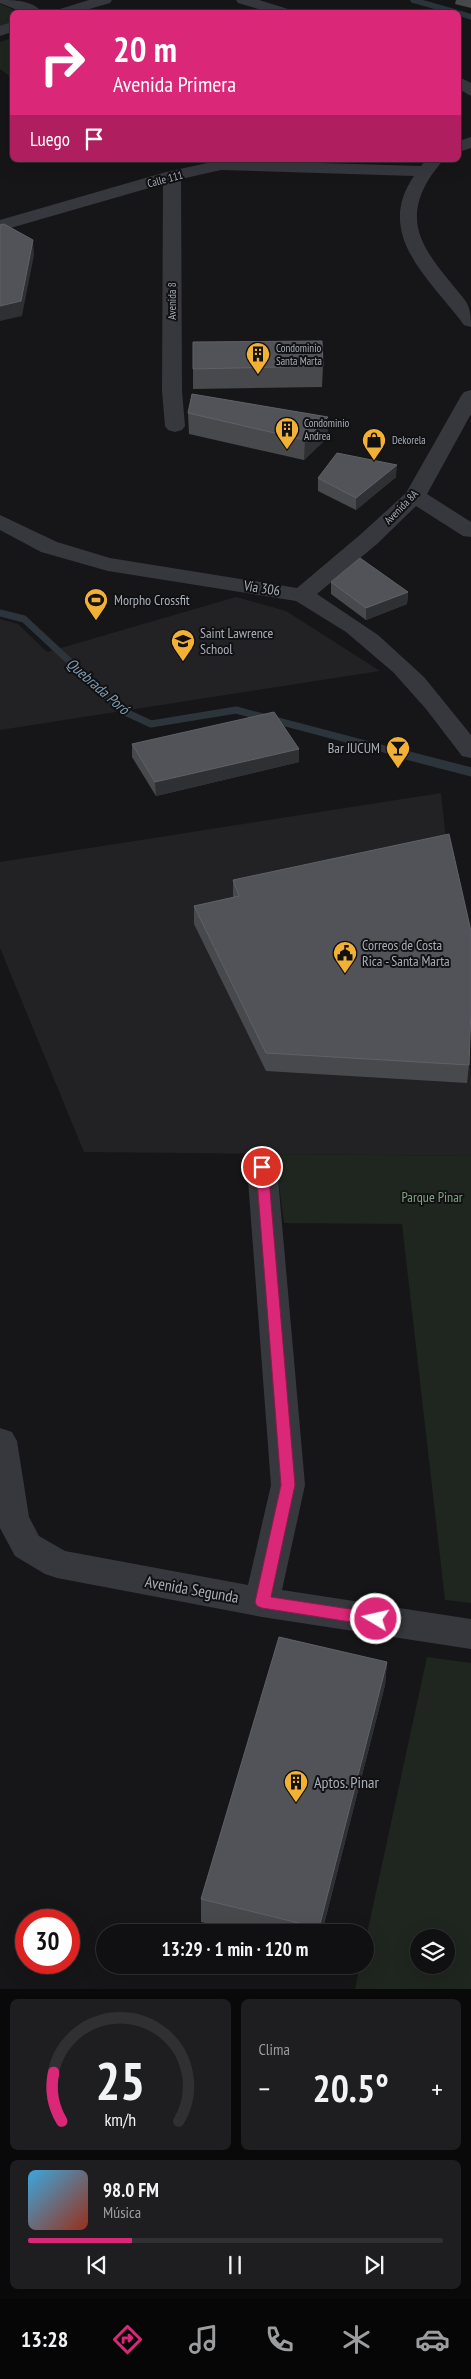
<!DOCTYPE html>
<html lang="es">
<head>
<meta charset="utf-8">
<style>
  body { margin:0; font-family:"PT Sans Narrow",sans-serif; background:#1e1e20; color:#f1f3f6; height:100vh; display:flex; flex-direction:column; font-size:19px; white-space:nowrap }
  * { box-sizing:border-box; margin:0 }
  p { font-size:16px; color:#9c9d9f }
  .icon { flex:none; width:28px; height:28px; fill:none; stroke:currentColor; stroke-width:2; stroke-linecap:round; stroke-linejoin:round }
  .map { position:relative; height:1989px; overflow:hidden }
  .details { display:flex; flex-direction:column; gap:10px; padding:10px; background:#09090a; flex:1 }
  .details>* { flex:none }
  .guide { position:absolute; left:10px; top:10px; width:451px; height:152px; border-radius:8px; box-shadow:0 5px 20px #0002,0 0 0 1px #303032; background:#db2777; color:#fff; overflow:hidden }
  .tools { position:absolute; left:410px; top:1929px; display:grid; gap:10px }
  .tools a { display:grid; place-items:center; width:45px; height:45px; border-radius:50%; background:#101012; box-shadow:0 5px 20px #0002,0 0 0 1px #303032; font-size:25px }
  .speed { position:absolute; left:15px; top:1909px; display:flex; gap:10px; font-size:25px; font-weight:700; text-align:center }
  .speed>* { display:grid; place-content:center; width:65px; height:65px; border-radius:50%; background:#101012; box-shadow:0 5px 20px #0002,0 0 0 1px #303032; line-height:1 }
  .speed .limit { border:8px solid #d22; background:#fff; color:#111 }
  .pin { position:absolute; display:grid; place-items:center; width:42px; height:42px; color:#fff; margin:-21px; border:2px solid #fff; border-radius:50%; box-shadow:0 1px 5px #0007 }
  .me { position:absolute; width:55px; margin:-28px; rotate:279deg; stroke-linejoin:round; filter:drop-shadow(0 0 4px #0008) }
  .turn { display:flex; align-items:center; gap:18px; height:105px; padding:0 20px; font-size:22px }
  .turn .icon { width:65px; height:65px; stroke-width:2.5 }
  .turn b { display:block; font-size:35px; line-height:42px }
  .then { display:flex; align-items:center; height:48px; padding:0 20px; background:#0003; gap:10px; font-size:19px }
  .big { font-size:38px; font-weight:700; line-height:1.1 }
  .details .card { flex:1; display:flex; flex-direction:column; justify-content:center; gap:8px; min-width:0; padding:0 18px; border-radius:8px; background:#1e1e20 }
  .details .dial { align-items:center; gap:0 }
  .dial svg { height:130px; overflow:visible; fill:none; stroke:#303032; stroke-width:7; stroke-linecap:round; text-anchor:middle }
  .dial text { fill:#f1f3f6; stroke:none }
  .song { display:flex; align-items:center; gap:15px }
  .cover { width:60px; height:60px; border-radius:8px; background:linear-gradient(135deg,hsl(200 70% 55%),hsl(10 70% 35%)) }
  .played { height:5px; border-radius:2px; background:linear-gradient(90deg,#db2777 25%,#303032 25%) }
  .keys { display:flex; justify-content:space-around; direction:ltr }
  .heat { display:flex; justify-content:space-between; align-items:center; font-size:28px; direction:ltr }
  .details .tiles { flex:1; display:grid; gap:10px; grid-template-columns:1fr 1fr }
  .card:last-child { grid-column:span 2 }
  .trip { position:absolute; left:96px; top:1924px; width:278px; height:50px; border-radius:25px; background:#101012; box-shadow:0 5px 20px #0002,0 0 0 1px #303032; font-weight:700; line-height:50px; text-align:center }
  .tabs { display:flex; height:80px; justify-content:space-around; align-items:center; background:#060607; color:#9c9d9f }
  .tabs .icon { width:35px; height:35px }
  .tabs .current { color:#db2777 }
  .tabs b { font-size:22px; color:#f1f3f6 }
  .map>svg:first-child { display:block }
  .built { fill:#222225 }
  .green { fill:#1e261f; fill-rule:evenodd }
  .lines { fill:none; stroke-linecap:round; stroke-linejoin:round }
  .stream-far2 { stroke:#2c353c; stroke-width:5.5 }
  .stream-far1 { stroke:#2c353c; stroke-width:7 }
  .stream { stroke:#2c353c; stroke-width:9 }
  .minor { fill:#37383d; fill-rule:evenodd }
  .wall { fill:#47494d }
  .shaded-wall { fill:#2f3033 }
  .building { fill:#525359; stroke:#5f6168 }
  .route { fill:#db2777; stroke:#8e194d }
  .labels { text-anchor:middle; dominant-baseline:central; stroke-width:4; stroke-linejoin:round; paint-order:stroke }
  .far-street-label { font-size:11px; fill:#a8adb8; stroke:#111113 }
  .far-poi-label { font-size:11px; fill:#a8adb8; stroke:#111113; text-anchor:start }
  .street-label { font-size:14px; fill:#a8adb8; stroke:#111113 }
  .poi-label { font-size:14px; fill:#a8adb8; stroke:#111113; text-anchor:start }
  .park-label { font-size:14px; fill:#7fa381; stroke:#111113 }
  .water-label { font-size:15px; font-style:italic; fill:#7f9bb3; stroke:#111113 }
  .near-street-label { font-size:16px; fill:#a8adb8; stroke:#111113 }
  .near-poi-label { font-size:16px; fill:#a8adb8; stroke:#111113; text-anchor:start }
</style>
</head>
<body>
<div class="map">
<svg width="471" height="1989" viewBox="0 0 471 1989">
  <rect width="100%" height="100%" fill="#161618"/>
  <g class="built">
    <path d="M236,597L286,611L380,671L0,730V619L18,624L47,652Z"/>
    <path d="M441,793L471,1077V1156L84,1152L0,948V862Z"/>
  </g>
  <g class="green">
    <path d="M0,4L19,12H12V25L0,28Z"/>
    <path d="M12,38V78L0,69V42Z"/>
    <path d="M275,1154L471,1156V1603L445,1600L402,1224L284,1223Z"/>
    <path d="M427,1657L471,1663V1989H355L360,1965H365V1943ZM419,1938H446V1965H419Z"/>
  </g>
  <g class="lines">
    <g class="stream-far2">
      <path d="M413,0L455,12"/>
      <path d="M459,13L471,17"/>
    </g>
    <path class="stream-far1" d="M0,613L24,619L123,711L151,724L236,710L407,755"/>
    <path class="stream" d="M402,754L471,772"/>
    <g class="minor">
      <path d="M0,0C14,0 32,0 42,12H22L0,3Z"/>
      <path d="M89,0H112L110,3L79,12H57L60,9Z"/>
      <path d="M236,0H259L288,9L291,12H269L238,3Z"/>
      <path d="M12,22V32L0,36V26Z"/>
      <path d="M459,77L471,83V96L459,89Z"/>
      <path d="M471,137V148L459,152V141Z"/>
      <path d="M221,160L421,166L426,160H443C439,166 433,172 429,179C403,221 423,249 451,283C466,302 471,302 471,327L464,325C431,280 373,235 414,176L221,170L181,179L182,391L185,426L182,430L175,432L168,430L165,426L162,391L163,184L0,231V220L166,172Z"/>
      <path d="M471,390V414L427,494L471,522V537L463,536L416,506L377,544L317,594L378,635L424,677L471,735V758L462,756L426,709L393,672L346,632L296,601L108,571L41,552L0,530V515L57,542L110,558L297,588L361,534L406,493L461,396L464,392Z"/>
      <path d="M262,1156L272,1160L277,1167L305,1485L282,1590L471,1619V1649L262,1617L57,1578L45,1574L15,1556L0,1528V1428L12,1432L17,1441L29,1517L39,1536L65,1551L248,1585L271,1485L247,1167L252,1160Z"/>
    </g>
  </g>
  <g class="wall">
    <path d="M456,0H471V8L455,4Z"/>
    <path d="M283,160H405V163Z"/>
    <path d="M193,342L323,366L322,387L193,389Z"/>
    <path d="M188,413L328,417L327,438L304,460L189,434Z"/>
    <path d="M396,477L356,510L318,491V478Z"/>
    <path d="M331,582L408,592L407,604L366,620L331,594Z"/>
    <path d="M132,744L299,762L156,796L132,757Z"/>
    <path d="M233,880L469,1065L467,1083L266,1071L194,924V906L233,898Z"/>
    <path d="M387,1662L385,1685L322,1932H245L201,1922V1899Z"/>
  </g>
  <g class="shaded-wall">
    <path d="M33,240L34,255L22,316L0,321V306Z"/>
    <path d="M328,417L327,438L304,460L305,440Z"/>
    <path d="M397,465L396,477L356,510V498Z"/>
    <path d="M408,592L407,604L366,620V608Z"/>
    <path d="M299,749V762L156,796L155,782Z"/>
    <path d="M387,1662L385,1685L322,1932H319V1928Z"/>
  </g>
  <g class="building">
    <path d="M4,224L33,240L21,301L0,306V225Z"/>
    <path d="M322,341L323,366L193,369V342Z"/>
    <path d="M192,394L328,417L305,440L188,413Z"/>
    <path d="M337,453L397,465L356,498L318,478Z"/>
    <path d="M360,558L408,592L366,608L331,582Z"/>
    <path d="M274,712L299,749L155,782L132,744Z"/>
    <path d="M449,834L471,931V1009L469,1065L266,1053L194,906L239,896L233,880Z"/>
    <path d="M279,1637L387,1662L319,1928L201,1899Z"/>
  </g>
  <path class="route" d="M262,1163L268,1167L295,1485L271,1597L376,1613L381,1615L383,1619L381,1624L376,1626L262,1608L257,1606L255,1602L281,1485L256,1167Z"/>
  <defs>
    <g id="building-pin" transform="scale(1.25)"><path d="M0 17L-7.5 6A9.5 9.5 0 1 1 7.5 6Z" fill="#f2b134" stroke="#111113"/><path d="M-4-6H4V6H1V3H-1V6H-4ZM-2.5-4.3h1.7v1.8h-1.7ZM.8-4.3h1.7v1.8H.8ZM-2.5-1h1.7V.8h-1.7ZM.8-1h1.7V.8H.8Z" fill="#111"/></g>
    <g id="shop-pin" transform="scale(1.25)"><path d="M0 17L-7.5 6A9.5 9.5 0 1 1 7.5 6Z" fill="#f2b134" stroke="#111113"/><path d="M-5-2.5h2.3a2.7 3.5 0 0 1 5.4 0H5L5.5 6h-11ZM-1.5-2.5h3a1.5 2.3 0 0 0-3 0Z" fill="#111"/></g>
    <g id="stadium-pin" transform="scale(1.25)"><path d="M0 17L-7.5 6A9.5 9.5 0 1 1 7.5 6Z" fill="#f2b134" stroke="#111113"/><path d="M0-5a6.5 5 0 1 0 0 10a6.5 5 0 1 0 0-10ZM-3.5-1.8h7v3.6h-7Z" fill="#111"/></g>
    <g id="school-pin" transform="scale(1.25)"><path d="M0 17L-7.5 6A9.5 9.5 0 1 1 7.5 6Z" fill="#f2b134" stroke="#111113"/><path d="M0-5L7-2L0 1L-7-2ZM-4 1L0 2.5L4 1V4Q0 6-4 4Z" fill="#111"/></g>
    <g id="bar-pin" transform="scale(1.25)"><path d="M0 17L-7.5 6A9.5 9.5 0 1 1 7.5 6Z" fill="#f2b134" stroke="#111113"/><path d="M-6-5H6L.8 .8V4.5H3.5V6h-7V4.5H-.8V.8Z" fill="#111"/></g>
    <g id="civic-pin" transform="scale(1.25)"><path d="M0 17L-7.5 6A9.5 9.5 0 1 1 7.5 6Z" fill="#f2b134" stroke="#111113"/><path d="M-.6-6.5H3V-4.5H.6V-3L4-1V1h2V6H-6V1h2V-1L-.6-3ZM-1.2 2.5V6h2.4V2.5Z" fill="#111"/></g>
  </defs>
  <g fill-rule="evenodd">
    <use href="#building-pin" x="258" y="354"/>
    <use href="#building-pin" x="287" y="429"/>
    <use href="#shop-pin" x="374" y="440"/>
    <use href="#stadium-pin" x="96" y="600"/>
    <use href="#school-pin" x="183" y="641"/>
    <use href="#bar-pin" x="398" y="748"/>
    <use href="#civic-pin" x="345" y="953"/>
    <use href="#building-pin" x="296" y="1782"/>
  </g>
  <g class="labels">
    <g class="far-street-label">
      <text transform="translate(165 179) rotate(-15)">Calle 111</text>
      <text transform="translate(172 301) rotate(-90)">Avenida 8</text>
      <text transform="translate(401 507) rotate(-46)">Avenida 8A</text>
    </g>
    <g class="far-poi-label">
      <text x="276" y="348">Condominio<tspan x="276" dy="13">Santa Marta</tspan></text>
      <text x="304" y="423">Condominio<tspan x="304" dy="13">Andrea</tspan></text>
      <text x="392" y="440">Dekorela</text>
    </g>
    <g class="street-label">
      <text transform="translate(262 588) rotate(9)">Vía 306</text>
    </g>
    <g class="poi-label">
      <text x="114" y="600">Morpho Crossfit</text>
      <text x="200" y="633">Saint Lawrence<tspan x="200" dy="16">School</tspan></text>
      <text x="380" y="748" text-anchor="end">Bar JUCUM</text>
      <text x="362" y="945">Correos de Costa<tspan x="362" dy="16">Rica - Santa Marta</tspan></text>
    </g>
    <g class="park-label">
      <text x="432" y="1197">Parque Pinar</text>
    </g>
    <g class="water-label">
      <text transform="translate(98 686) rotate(41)">Quebrada Poró</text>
    </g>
    <g class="near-street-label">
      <text transform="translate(192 1589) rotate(10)">Avenida Segunda</text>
    </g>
    <g class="near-poi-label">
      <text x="314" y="1782">Aptos. Pinar</text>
    </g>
  </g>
</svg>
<div class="tools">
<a><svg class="icon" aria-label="layers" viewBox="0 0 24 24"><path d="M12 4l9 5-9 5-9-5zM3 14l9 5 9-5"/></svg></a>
</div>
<div class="speed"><div class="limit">30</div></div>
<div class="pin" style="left:262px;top:1167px;background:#d93025"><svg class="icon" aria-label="arrive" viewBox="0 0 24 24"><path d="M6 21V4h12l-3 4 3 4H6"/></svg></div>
<svg class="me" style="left:376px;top:1619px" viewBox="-20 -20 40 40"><circle r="17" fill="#db2777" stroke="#fff" stroke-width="3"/><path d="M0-11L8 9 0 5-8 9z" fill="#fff"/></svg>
<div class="trip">13:29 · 1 min · 120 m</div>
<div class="guide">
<div class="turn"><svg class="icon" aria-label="right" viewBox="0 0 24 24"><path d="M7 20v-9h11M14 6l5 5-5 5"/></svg><div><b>20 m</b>Avenida Primera</div></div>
<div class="then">Luego<svg class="icon" aria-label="arrive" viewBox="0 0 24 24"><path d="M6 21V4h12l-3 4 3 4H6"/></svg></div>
</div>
</div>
<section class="details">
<div class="tiles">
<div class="card dial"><svg viewBox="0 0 100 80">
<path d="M14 69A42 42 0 1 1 86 69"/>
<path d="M14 69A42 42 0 0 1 9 39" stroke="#db2777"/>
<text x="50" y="56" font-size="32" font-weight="700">25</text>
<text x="50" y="72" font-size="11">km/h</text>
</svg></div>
<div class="card"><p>Clima</p>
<div class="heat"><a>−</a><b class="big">20.5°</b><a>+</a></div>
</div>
<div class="card">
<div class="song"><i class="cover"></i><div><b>98.0 FM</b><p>Música</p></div></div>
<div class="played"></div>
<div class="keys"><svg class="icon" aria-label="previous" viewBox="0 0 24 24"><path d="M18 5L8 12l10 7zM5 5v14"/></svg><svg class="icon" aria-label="pause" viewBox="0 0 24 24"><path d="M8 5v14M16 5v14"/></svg><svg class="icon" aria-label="next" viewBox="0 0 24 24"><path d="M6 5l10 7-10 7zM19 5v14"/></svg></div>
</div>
</div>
</section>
<nav class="tabs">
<b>13:28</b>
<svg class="icon current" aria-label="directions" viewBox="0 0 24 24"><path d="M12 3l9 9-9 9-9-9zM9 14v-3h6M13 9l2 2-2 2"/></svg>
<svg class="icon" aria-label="music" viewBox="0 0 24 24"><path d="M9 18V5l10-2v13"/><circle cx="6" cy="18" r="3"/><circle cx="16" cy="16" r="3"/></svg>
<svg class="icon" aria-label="phone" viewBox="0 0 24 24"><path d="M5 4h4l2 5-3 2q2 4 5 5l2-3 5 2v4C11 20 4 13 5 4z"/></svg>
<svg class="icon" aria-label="climate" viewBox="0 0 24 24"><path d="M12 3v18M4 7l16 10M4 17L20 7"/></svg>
<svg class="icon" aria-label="car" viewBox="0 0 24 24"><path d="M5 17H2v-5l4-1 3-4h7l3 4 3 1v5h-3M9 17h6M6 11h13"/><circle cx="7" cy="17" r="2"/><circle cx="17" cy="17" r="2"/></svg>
</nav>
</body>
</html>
